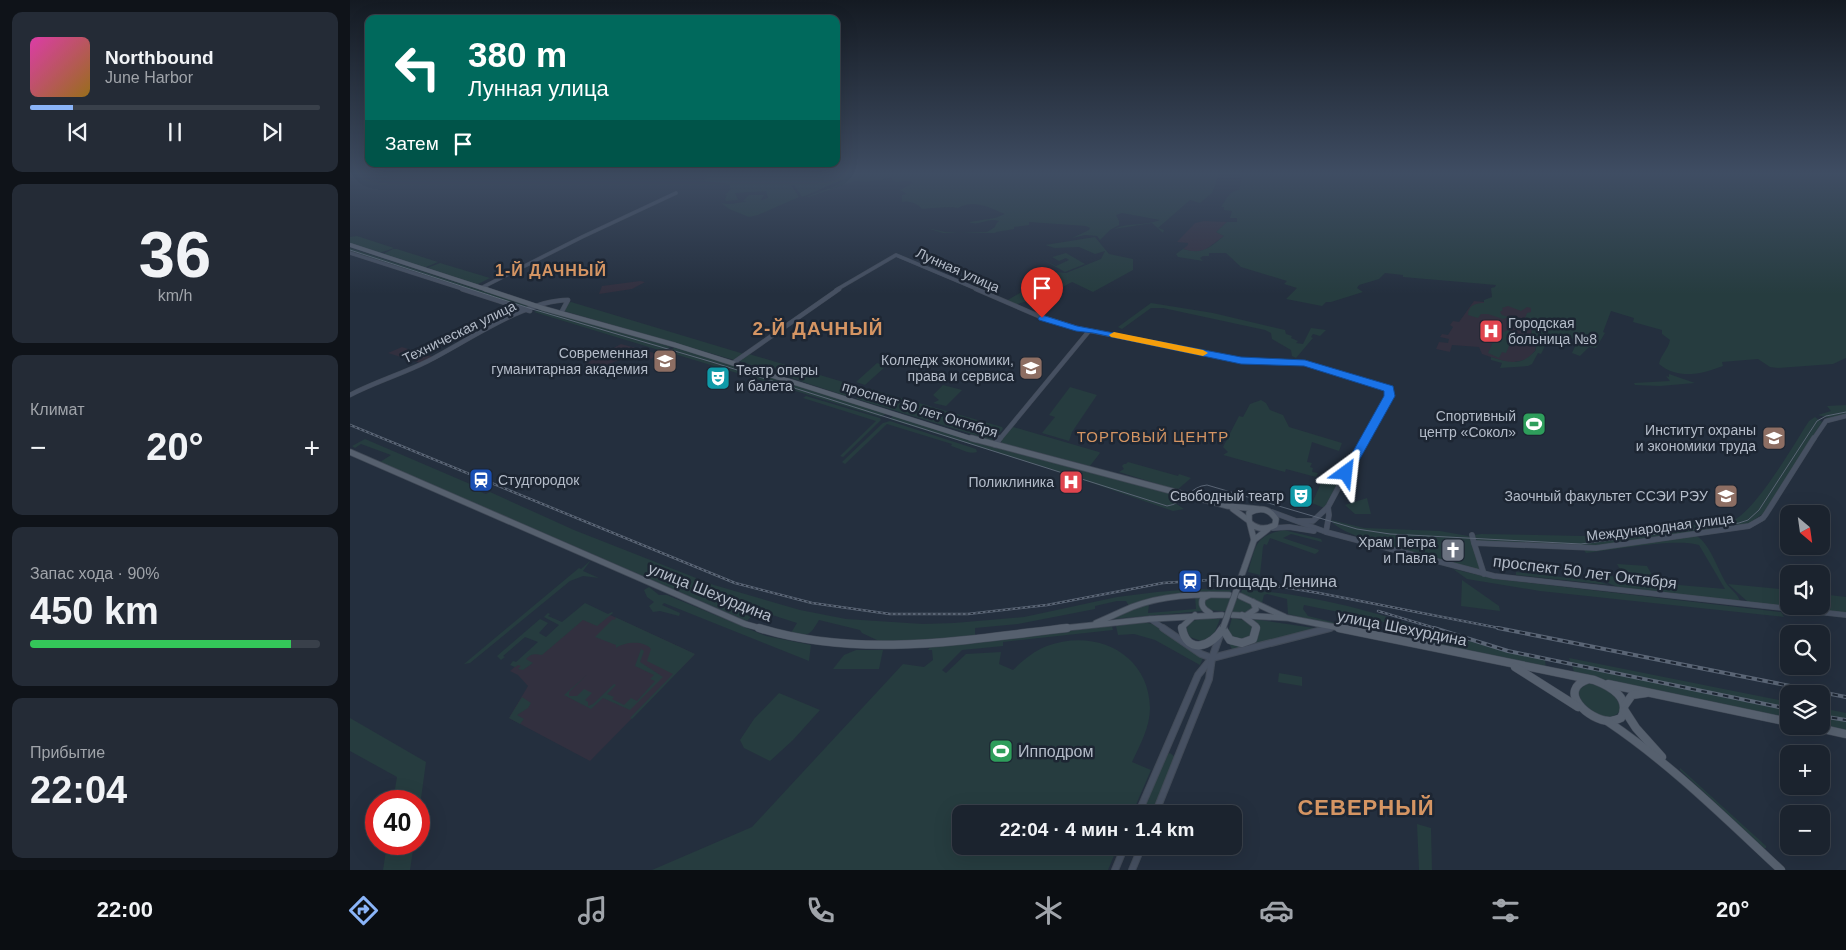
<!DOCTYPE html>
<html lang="ru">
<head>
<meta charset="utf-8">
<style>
  body { margin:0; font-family:Arial,sans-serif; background:#242b36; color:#f1f3f6; height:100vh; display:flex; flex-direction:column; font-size:19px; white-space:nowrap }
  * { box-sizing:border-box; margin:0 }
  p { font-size:16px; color:#a0a4aa }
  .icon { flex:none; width:28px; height:28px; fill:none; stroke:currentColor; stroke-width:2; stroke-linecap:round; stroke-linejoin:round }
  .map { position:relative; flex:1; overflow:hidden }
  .panel { display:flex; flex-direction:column; gap:12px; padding:12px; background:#0f1319; width:350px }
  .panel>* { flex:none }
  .top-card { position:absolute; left:15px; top:15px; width:475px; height:152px; border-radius:10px; box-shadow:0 5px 20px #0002,0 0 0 1px #39404a; background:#00695c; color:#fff; overflow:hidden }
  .needle { width:32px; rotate:151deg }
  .fabs { position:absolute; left:1430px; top:505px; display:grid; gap:10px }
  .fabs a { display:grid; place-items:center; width:50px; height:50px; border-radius:10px; background:#1b232e; box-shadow:0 5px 20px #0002,0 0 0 1px #39404a; font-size:25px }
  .speed { position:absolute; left:15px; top:790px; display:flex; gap:10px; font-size:25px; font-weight:700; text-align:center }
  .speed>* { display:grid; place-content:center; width:65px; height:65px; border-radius:50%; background:#1b232e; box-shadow:0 5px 20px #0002,0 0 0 1px #39404a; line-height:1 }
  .speed .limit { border:8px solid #d22; background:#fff; color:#111 }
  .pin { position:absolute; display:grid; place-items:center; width:42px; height:42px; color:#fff; margin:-51px -21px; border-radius:50% 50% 50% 0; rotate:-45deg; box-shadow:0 0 5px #0007 }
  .pin .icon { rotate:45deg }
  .me { position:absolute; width:55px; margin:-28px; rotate:30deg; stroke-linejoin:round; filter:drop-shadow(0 0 4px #0008) }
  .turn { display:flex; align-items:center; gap:18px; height:105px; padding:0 20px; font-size:22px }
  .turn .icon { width:65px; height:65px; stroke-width:2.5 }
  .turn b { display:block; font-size:35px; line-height:42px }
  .then { display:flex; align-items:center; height:48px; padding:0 20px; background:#0003; gap:10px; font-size:19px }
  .big { font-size:38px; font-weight:700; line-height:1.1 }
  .panel .widget { flex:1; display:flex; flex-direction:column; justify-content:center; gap:8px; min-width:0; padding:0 18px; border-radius:10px; background:#242b36 }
  .panel .dial { align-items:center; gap:0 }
  .dial b { font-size:65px; line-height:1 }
  .song { display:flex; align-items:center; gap:15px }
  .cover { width:60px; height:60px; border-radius:8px; background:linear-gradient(135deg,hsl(320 70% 55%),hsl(40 70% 35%)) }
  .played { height:5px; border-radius:2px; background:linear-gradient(90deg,#8ab4f8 15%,#39404a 15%) }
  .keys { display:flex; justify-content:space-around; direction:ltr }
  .heat { display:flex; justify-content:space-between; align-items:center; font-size:28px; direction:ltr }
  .charge { height:8px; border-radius:4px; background:linear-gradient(90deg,#34c759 90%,#39404a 0) }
  .trip { position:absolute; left:602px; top:805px; width:290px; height:50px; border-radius:10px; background:#1b232e; box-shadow:0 5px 20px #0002,0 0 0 1px #39404a; font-weight:700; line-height:50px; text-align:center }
  .tabs { display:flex; height:80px; justify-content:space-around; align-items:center; background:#0b0e12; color:#a0a4aa }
  .tabs .icon { width:35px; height:35px }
  .tabs .active { color:#8ab4f8 }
  .tabs b { font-size:22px; color:#f1f3f6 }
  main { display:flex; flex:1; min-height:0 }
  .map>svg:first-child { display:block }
  .medical { fill:#32303f }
  .green { fill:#263c3f }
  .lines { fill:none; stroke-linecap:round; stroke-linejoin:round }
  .secondary-far3-casing { stroke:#414a57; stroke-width:4 }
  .secondary-far2-casing { stroke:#414a57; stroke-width:5 }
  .secondary-far1-casing { stroke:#414a57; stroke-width:6 }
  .secondary-casing { stroke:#414a57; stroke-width:8 }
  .primary-far3-casing { stroke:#414a57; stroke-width:4.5 }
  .primary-far2-casing { stroke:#414a57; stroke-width:5.5 }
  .primary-far1-casing { stroke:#414a57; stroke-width:7 }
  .primary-casing { stroke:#414a57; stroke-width:9 }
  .secondary-far3 { stroke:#465061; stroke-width:3 }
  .secondary-far2 { stroke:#465061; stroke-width:4 }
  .secondary-far1 { stroke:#465061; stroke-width:5 }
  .secondary { stroke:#465061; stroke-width:6 }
  .primary-far3 { stroke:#56606e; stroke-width:4 }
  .primary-far2 { stroke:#56606e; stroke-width:4.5 }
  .primary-far1 { stroke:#56606e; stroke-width:5.5 }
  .primary { stroke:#56606e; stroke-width:8 }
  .tram { stroke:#5a6575; stroke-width:1 }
  .rail-far1-casing { stroke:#5a6575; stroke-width:2.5 }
  .rail-casing { stroke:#5a6575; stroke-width:4 }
  .rail-far1 { stroke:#1d2633; stroke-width:1; stroke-dasharray:2.5; stroke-linecap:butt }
  .rail { stroke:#1d2633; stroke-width:2; stroke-dasharray:5.5; stroke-linecap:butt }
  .primary-bridge-casing { stroke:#414a57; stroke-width:7; stroke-linecap:butt }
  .primary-bridge { stroke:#56606e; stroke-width:5.5 }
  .route { fill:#1a73e8; stroke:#114b97 }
  .slow { fill:#f59e0b }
  .labels { text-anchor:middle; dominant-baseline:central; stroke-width:5; stroke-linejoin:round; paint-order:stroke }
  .street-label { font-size:14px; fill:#b4bcc9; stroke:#1d2633 }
  .poi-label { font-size:14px; fill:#b4bcc9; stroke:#1d2633; text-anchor:end }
  .neighbourhood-label { font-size:15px; letter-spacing:1px; fill:#d59563; stroke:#1d2633 }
  .far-district-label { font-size:16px; font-weight:bold; letter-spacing:1px; fill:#d59563; stroke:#1d2633 }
  .near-street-label { font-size:16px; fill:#b4bcc9; stroke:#1d2633 }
  .near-poi-label { font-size:16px; fill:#b4bcc9; stroke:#1d2633; text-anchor:start }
  .district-label { font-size:19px; font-weight:bold; letter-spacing:1px; fill:#d59563; stroke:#1d2633 }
  .near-district-label { font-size:22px; font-weight:bold; letter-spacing:1px; fill:#d59563; stroke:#1d2633 }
</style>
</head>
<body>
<main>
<section class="panel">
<div class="widget">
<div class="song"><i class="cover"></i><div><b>Northbound</b><p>June Harbor</p></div></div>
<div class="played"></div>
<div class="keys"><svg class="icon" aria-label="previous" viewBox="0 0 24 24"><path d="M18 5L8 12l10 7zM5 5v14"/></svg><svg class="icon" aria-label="pause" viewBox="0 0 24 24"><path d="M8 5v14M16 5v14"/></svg><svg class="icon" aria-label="next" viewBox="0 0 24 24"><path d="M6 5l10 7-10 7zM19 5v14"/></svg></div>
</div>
<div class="widget dial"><b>36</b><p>km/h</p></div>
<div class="widget"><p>Климат</p>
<div class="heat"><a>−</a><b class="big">20°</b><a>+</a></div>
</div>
<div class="widget"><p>Запас хода · 90%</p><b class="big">450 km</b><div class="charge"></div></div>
<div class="widget"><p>Прибытие</p><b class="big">22:04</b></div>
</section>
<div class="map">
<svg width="1496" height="870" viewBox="0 0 1496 870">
  <rect width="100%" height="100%" fill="#242f3e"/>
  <g class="medical">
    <path d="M854,221L877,222L866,232L874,236L855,250L844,252L833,249L838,245V243L827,242L845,223Z"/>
    <path d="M290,281L295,282L282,289L249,294L252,286Z"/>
    <path d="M1124,301L1184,307L1177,327L1182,329L1181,334L1186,346L1185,351L1176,360L1158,363L1132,354L1129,347L1102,345L1100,352L1086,349L1089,342L1098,343L1099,339L1090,337L1092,334L1098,335L1103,327L1100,325L1103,321L1109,322Z"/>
    <path d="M271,344L308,354L301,359L290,355L284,358L276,356L250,369L235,364Z"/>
    <path d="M52,347L83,357L70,363L38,353Z"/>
    <path d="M258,614L345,654L240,761L159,718L178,686L168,675L160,671L189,646L230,618Z"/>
  </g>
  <g class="green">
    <path d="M356,172H870L862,193L850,203L840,200L808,228L814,230L813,233L802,223L764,229C778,222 796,226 810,220L772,213L766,215L769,221V225L760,230L750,240L747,236L735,235L722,238L739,230L740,228L736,226L679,222V225L664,227V229L646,232L645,233H593L577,228L595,232L609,233L637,232L645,227L646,224L649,221C638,217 629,227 619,222L645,218L655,214C638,207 624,199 608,208C603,206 579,208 572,209C568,204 559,200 552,202V195L557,194L550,190L563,183L560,181L545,182L541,178L516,182L504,181L459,197H456L485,186L496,179C493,178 461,194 452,197L444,185H441L449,197L408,215L399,217L379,209L371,203C381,206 387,202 397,202L393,201L399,195H414L411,200L418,198L416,191L385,193L388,200L376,201L375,199L377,195H375L381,189L379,188L381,185L376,184V183L351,181L360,177L352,174Z"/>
    <path d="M886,172H1496V358L1483,364L1428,368L1420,367L1408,359L1372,362L1373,366C1352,374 1328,380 1309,364C1311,354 1318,350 1320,340L1312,334V330L1283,322L1284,318L1261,311L1253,332L1255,333L1246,348L1239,347L1230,356L1222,353L1228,340L1216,337L1213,348L1211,347L1213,341L1200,335L1193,336L1191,343L1196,344L1191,354L1188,353L1182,364L1178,366L1150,368L1152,363L1141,360V357C1156,362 1170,366 1182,354C1184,352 1186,351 1186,348C1187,341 1180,336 1182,329L1179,328L1175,318L1177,313L1181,312V308L1177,307L1171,311L1158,306L1152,308L1153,310L1150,312L1152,315L1158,317L1153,319L1138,314H1131L1128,318L1118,315C1118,305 1126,303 1134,303V300L1142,297L1141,288L1145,287L1146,285L1053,277V275L1035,273L1029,279L1009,285L1007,288L1013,292L981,302H976L972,306L936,299L947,288L934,284L937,281L891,267L876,253H859V256H853L850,258L853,261L828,257L826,254L833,249C853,255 859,248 874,236L866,232L877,222H887V218H880L882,211L874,210V207H871C876,200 880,190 889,190L892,176L886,174Z"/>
    <path d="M7,236L44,248L30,253L0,244V237Z"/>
    <path d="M745,237L759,254L783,259V270L743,292L722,282L711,288L708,286L682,300L667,304L677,308L675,310L656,301L706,272L716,273L751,259L755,251L745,254L729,247L705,248L695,245Z"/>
    <path d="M0,248L182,307L179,309L0,252Z"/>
    <path d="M43,249H47L88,262L74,268L33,254Z"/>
    <path d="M716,253L735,264L715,272L690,258L706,266L719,260L716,258L709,261L702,257Z"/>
    <path d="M90,263L140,278L126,285L77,268Z"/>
    <path d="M221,302L394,354L384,360L214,311L219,303Z"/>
    <path d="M801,303L863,313L935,330L936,334L942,336L941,338L948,341L946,343L953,344L961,328L976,330L970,336L963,334L961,337L963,338L946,358L942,356L941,350L922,339L921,333L915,330L813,308H801L772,329L768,327Z"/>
    <path d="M191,309L288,336L321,347L312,351L184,312Z"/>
    <path d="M1158,330L1165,332L1156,353L1152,352L1149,358L1138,353L1147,333L1150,334Z"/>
    <path d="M325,347L535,413L536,414L531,417L318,352Z"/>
    <path d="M399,354L510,387V388L503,394L496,396L389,361Z"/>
    <path d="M527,363L536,366L515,385L506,382Z"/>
    <path d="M1319,374L1345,383L1310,386L1285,385L1284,383L1320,381L1316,376L1319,377Z"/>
    <path d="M593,385L612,390L596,406L583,403L589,400L583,395Z"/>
    <path d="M720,387L747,395L722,432L719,441L692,433L705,417L699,415Z"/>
    <path d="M517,388L652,427L653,429L644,439L641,440L507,399V396Z"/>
    <path d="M456,396L530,418L531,420L493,457L490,456L526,421L453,398Z"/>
    <path d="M911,400L916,403L920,410L933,415L939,427L992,443L989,451L962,442L957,462L962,463L960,467L963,468L962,472L968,473L966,477L936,469L935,472L873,455L878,452L873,447L889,416L893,417L900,404Z"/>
    <path d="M1496,405V415L1479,418L1468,415L1481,411L1477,406Z"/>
    <path d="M543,416L643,447L823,494V499L826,501L825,503L834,509L823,511L713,473L539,419Z"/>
    <path d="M1465,417L1472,422L1414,513L1398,524L1245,547L1128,541L1125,538V535L1131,534L1234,536L1382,521C1406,511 1444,444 1459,421Z"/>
    <path d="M540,421L626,449L627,452C619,455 609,448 601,446L602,444L537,424L495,464L492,462L533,423Z"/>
    <path d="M663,427L749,452L750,453L740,466L652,443L651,440Z"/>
    <path d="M15,439L127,487L125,490L136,494L140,492L224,530L364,585L450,610L496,619L573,624L604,623L674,617L767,597L807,592L843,589L881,590L880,594L856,592L779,606L776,601H767L745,606V609L668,624L625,628V635L580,641L531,642L512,633L510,630L469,620C460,635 459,637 441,633L447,623L407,610L397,621L30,462L41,455L11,444L5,448L2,446Z"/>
    <path d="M778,462L828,476L829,474L841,478L827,490L769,472L774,469L772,466L774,464H776Z"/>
    <path d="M972,481L987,485L974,508L962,503Z"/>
    <path d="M1017,498L1021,514H1005L995,505Z"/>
    <path d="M981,520L1014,528L1090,531L1118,536L1120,537L1131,569L1130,570C1105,564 989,539 981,520Z"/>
    <path d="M934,530L971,539L972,542L941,534L933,538L969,550L968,552L965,554L920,538L917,545L914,544L913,547L910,575L898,572C906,546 904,536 934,530Z"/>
    <path d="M1347,536C1361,546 1367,568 1376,583C1380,589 1388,594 1390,601L1270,588L1253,581L1246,575L1325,582L1329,585L1375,589L1349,545C1324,538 1264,550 1236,553L1234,550Z"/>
    <path d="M241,560L233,571L249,578L233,576L220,581L120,663L114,664L229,568L231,569Z"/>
    <path d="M1267,564L1297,566L1303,577L1273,574Z"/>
    <path d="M1103,569L1145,579L1431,612L1434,617L1190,591L1117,579Z"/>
    <path d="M1166,572L1248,581L1259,585L1166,575Z"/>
    <path d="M1112,580L1149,606L1150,611L1111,606Z"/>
    <path d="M1378,584L1439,590V606H1471V594L1496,597V613L1398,602Z"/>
    <path d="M299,587L309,595H317L416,636L461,645L459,661L314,603L312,605L330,613L329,616L310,611L303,612L299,606L304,602L297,597L294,590Z"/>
    <path d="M892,590C952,592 1036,613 1091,636L1092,633L1139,647L1195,660L1196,668L1085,646L1068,632L1023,619L954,605L953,609L958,616L1002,627L1001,629L938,614L937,599L917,594L914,595L912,603L890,595Z"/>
    <path d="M845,596H854L853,611L762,619L780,610L799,604L798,613L846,609Z"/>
    <path d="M868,596L896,600L905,607L898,613L857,610L853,602L858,598Z"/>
    <path d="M235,603L258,614L262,612L263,613L247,626L233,620L192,655C185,654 182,653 176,659L183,663L173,670L168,669L171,666L168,665L165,667L160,665L163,661L166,662L188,642L175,637L153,656L155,657L151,660L147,656L190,619L198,623L189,633L196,637L209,625L194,617L198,613L200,614L198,616L212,622Z"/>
    <path d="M265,617L345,654L282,719L280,718L323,674L297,661L301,649C293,640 275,642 266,648V645L245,637L262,620L266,619Z"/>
    <path d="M859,618L870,619L864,634L854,642L840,637L836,629L841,621Z"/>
    <path d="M882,618L898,621L903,625L905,635L894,641L877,635Z"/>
    <path d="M904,619L971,629L883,652L879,643L906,640L909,629Z"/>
    <path d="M794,622L806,625L853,658L850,665L805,640L784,634L768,635L766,626Z"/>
    <path d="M762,626L763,630L653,642V646L612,650L592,670L596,673L616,654L651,652L649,664L663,670C673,660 684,651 697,646C745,628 799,653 800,708C800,727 790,745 782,762L801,770L782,814H611V846H768L758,870H302L402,827L553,664L574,667L583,660L582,650H578L580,647Z"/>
    <path d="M291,649L294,651L290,662L313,677L280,710L253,698L241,709L214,695L237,675L219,692V696H227L234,689L242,693L235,700L238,702V706L243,704L264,684L266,685L257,694L264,697L262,699L274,705L281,698L287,701L305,681L300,679L304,675L285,666Z"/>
    <path d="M506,650H533L529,669H483L494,655Z"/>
    <path d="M1219,658L1439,702V718L1225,674Z"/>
    <path d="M929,673L952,677V686L928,682Z"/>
    <path d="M1236,684C1253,683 1266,693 1271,709C1260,729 1227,709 1229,690Z"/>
    <path d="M429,693L470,710L443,740L420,761L394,748L390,740L404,719Z"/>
    <path d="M172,697L181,703L178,708L167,715L174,719L170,724L159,718Z"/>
    <path d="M1471,708L1496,713V730L1471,725Z"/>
    <path d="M0,718L76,762L69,813V801H43L47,777L0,751Z"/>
    <path d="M820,753L825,757L801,814H792L816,755Z"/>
    <path d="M1330,768L1416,846V848H1414L1330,770Z"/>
    <path d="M1067,824L1081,828L1082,870H1069Z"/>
    <path d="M37,844H64L60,870H33Z"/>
  </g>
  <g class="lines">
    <g class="secondary-far3-casing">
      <g id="secondary-far3">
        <path d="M0,253L116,290"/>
        <path d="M131,288L232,237L326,193"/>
        <path d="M486,290L546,255L629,290"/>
      </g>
    </g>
    <g class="secondary-far2-casing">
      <g id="secondary-far2">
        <path d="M112,289L180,311"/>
        <path d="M626,289L691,317L726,328L891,360L955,363L1039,389V395L1015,440"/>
        <path d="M383,363L489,289"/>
        <path d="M0,395C25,382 52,374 78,361C116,342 175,300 218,300L211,313"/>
        <path d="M649,440L739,331"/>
        <path d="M1463,440L1476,421L1496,416"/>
      </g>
    </g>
    <g class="secondary-far1-casing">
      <g id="secondary-far1">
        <path d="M645,445L650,438"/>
        <path d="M978,507L1015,438"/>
        <path d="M922,512L976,532L1144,576L1496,615"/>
        <path d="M948,521H963L978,507"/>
        <path d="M923,528L939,527L964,531"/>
        <path d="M976,532L979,515L978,507"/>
        <path d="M1122,535L1124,543"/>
        <path d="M1134,574L1124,543L1246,548L1399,526L1413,518L1416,514L1464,438"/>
        <path d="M800,619L815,629"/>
        <path d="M975,629L981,628"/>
      </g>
    </g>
    <g class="secondary-casing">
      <g id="secondary">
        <path d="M813,628L851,654L862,658L980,628"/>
        <path d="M788,814L848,675L861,659"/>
        <path d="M805,814L859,679L862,658L870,635"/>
        <path d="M765,870L775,846"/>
        <path d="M782,870L792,846"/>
      </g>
    </g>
    <g class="primary-far3-casing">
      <path id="primary-far3" d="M0,245L138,290"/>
    </g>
    <g class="primary-far2-casing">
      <path id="primary-far2" d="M135,289L192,308L325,345L626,440"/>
    </g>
    <g class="primary-far1-casing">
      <g id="primary-far1">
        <path d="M621,438L878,506L908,509"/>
        <path d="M0,452L395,624L413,629"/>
        <path d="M883,509L898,520"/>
        <path d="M904,540L918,529"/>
        <path d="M895,566L904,540L899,520V513C910,507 919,508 926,519L925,525C916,530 908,530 900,523"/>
        <path d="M859,595L853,598C850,605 853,609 860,613"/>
        <path d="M890,596L935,617"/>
        <path d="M883,615L938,618L995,629"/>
        <path d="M892,615L906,626V629"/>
        <path d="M897,615L906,609L903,602"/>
        <path d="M746,623C758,618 770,612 782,607C813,595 846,594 879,595"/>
        <path d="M706,629L800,619L872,615"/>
        <path d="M832,629V627L845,615"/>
      </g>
    </g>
    <g class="primary-casing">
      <g id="primary">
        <path d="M409,628C510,659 614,640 717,628"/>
        <path d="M832,628C837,655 862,647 873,628"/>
        <path d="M989,628L1244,680C1260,686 1282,698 1271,718C1268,719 1263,721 1260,721C1239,721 1205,690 1239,679"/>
        <path d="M873,629L880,640L892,643L903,639L906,628"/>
        <path d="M1165,667L1228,707"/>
        <path d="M1258,684L1439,722"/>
        <path d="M1275,705L1282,695L1296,693"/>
        <path d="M1275,711L1286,728L1312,757"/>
        <path d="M1257,721C1321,764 1375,818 1431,870"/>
        <path d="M1460,726L1496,734"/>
      </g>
    </g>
    <use href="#secondary-far3" class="secondary-far3"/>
    <use href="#secondary-far2" class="secondary-far2"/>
    <use href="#secondary-far1" class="secondary-far1"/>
    <use href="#secondary" class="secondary"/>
    <use href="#primary-far3" class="primary-far3"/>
    <use href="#primary-far2" class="primary-far2"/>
    <use href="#primary-far1" class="primary-far1"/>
    <use href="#primary" class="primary"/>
    <path class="tram" d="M0,250L182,309L362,362L817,506C834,504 840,486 857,485L1007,529L1040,534L1231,544L1389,523L1398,520L1409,510L1467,421L1476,416L1496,412"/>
    <g class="rail-far1-casing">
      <g id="rail-far1">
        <path d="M0,425L385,583L462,603L540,614H618L697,605L813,583L859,580L884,581"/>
        <path d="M895,581L969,593L1154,629"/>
        <path d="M1028,611L1088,629"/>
      </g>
    </g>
    <g class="rail-casing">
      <g id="rail">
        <path d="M1084,628L1158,651L1439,709"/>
        <path d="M1148,628L1496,697"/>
        <path d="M1471,716L1496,720"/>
      </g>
    </g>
    <use href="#rail-far1" class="rail-far1"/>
    <use href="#rail" class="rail"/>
    <g class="primary-bridge-casing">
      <path id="primary-bridge" d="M873,628L895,566"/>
    </g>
    <use href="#primary-bridge" class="primary-bridge"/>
  </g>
  <linearGradient id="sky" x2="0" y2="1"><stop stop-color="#141a22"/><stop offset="0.59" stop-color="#3f4d63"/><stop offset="1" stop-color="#3f4d63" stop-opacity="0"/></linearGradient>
  <rect width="1496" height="294" fill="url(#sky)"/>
  <path class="route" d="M692,315L727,326L891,357L955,360L1043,386L1045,396L1002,473L996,477L991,473L1034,396V391L954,366L891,364L743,333L726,331L689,320L688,318Z"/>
  <path class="slow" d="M764,332L853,350L858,353L853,356L761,337L759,335Z"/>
  <defs>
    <g id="hospital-square" transform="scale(1.25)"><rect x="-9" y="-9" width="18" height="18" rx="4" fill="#e0444e" stroke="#1d2633"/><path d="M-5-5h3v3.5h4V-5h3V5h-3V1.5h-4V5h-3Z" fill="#fff"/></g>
    <g id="university-square" transform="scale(1.25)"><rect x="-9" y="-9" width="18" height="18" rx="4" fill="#8d6e63" stroke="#1d2633"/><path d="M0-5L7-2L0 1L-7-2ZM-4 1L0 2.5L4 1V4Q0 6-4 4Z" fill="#fff"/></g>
    <g id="theatre-square" transform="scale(1.25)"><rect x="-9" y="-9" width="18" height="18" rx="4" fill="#0f9aa8" stroke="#1d2633"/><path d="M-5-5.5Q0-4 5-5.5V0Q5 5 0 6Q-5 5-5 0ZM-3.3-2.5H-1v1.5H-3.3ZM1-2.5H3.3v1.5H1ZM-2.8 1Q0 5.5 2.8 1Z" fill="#fff"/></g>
    <g id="stadium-square" transform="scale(1.25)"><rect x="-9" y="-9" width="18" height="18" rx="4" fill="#2e9e5b" stroke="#1d2633"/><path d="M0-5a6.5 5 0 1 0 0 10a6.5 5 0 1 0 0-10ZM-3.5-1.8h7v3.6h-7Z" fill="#fff"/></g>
    <g id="station-square" transform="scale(1.25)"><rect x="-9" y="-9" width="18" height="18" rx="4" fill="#1a4fb4" stroke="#1d2633"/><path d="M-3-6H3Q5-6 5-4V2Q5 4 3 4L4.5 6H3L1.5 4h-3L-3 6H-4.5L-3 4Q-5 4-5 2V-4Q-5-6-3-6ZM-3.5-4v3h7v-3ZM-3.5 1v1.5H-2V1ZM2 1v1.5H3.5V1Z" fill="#fff"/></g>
    <g id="church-square" transform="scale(1.25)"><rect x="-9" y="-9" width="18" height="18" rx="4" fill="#6b7280" stroke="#1d2633"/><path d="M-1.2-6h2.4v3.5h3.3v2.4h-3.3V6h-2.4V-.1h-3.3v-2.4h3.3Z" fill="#fff"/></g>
  </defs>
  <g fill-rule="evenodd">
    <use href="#hospital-square" x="1141" y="331"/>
    <use href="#university-square" x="315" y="361"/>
    <use href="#university-square" x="681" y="368"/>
    <use href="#theatre-square" x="368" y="378"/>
    <use href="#stadium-square" x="1184" y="424"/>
    <use href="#university-square" x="1424" y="438"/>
    <use href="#station-square" x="131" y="480"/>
    <use href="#hospital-square" x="721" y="482"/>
    <use href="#theatre-square" x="951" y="496"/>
    <use href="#university-square" x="1376" y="496"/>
    <use href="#church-square" x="1103" y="550"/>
    <use href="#station-square" x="840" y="581"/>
    <use href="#stadium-square" x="651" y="751"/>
  </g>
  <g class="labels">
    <g class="street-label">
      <text transform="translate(608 270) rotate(24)">Лунная улица</text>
      <text transform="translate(109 332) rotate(-26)">Техническая улица</text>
      <text transform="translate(570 409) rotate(17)">проспект 50 лет Октября</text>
      <text transform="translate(1310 527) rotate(-7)">Международная улица</text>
    </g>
    <g class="poi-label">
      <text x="1158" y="323" text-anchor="start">Городская<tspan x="1158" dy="16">больница №8</tspan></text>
      <text x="298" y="353">Современная<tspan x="298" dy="16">гуманитарная академия</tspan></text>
      <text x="664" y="360">Колледж экономики,<tspan x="664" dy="16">права и сервиса</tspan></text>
      <text x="386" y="370" text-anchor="start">Театр оперы<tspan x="386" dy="16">и балета</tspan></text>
      <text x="1166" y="416">Спортивный<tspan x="1166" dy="16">центр «Сокол»</tspan></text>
      <text x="1406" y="430">Институт охраны<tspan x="1406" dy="16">и экономики труда</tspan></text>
      <text x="148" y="480" text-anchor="start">Студгородок</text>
      <text x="704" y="482">Поликлиника</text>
      <text x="934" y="496">Свободный театр</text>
      <text x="1358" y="496">Заочный факультет ССЭИ РЭУ</text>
      <text x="1086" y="542">Храм Петра<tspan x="1086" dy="16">и Павла</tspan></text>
    </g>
    <g class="neighbourhood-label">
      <text x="803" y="436">ТОРГОВЫЙ ЦЕНТР</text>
    </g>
    <g class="far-district-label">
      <text x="201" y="270">1-Й ДАЧНЫЙ</text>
    </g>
    <g class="near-street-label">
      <text transform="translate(1235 572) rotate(7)">проспект 50 лет Октября</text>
      <text transform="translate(360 592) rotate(22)">улица Шехурдина</text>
      <text transform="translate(1052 628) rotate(11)">улица Шехурдина</text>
    </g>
    <g class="near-poi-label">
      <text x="858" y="581">Площадь Ленина</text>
      <text x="668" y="751">Ипподром</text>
    </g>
    <g class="district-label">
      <text x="468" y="328">2-Й ДАЧНЫЙ</text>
    </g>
    <g class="near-district-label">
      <text x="1016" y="807">СЕВЕРНЫЙ</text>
    </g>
  </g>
</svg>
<div class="fabs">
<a><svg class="needle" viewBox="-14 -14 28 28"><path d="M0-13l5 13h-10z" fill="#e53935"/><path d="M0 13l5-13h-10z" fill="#a0a4aa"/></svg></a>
<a><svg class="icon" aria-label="sound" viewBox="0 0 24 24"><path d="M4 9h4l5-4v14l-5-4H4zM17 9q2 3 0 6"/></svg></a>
<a><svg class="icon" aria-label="search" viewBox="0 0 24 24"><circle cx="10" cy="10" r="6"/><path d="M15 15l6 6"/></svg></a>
<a><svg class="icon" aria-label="layers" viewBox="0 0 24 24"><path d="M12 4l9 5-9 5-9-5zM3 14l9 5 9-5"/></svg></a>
<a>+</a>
<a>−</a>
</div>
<div class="speed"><div class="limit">40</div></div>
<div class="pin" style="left:692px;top:318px;background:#d93025"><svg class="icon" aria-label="arrive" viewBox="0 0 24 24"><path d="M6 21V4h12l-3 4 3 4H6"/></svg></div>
<svg class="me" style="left:996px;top:473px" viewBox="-20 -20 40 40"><path d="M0-17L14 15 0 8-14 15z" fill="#1a73e8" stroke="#fff" stroke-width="4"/></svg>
<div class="trip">22:04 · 4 мин · 1.4 km</div>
<div class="top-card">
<div class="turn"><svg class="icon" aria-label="left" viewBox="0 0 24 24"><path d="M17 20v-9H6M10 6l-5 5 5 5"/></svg><div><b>380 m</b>Лунная улица</div></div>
<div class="then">Затем<svg class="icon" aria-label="arrive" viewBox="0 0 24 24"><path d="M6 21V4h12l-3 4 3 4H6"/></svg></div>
</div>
</div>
</main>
<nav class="tabs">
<b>22:00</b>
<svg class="icon active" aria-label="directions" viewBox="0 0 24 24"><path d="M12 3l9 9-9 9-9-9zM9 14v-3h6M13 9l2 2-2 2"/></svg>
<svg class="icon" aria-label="music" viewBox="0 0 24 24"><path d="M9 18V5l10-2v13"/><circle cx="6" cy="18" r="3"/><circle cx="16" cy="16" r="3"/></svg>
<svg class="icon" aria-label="phone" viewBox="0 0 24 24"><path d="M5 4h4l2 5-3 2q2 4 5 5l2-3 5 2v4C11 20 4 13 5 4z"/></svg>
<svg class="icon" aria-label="climate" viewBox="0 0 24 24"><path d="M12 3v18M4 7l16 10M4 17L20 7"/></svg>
<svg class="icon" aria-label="car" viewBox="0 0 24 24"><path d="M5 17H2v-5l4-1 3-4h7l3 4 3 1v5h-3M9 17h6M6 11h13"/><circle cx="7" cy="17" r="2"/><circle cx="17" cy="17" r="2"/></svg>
<svg class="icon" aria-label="filters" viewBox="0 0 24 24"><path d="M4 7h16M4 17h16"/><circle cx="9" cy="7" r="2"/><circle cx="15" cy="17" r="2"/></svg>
<b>20°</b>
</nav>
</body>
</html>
